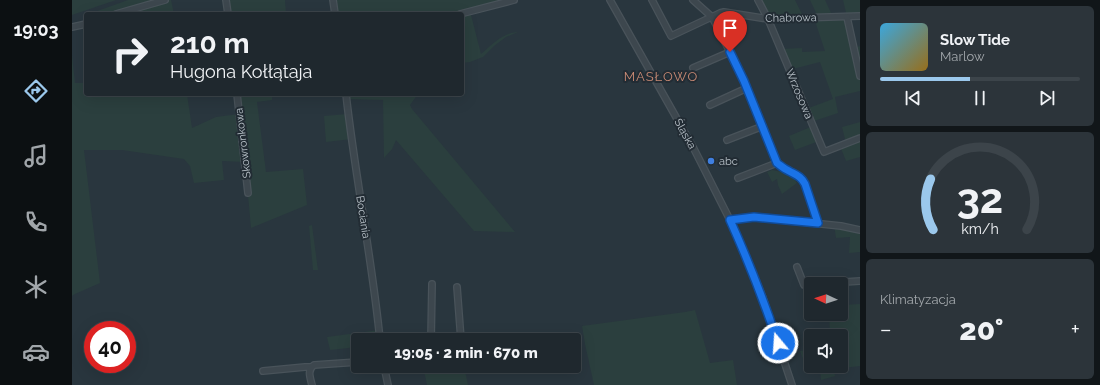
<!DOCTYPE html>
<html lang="pl">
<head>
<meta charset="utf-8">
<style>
  body { margin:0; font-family:Raleway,sans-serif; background:#2c343a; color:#f1f3f6; height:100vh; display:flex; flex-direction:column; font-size:15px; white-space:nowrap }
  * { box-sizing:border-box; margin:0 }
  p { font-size:13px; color:#a1a6aa }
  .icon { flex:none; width:22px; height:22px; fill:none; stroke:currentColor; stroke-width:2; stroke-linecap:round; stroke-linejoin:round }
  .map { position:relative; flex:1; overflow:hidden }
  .panel { display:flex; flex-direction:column; gap:6px; padding:6px; background:#111619; width:240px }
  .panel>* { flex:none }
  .top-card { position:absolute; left:12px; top:12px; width:380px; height:84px; border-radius:4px; box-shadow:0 4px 16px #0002,0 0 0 1px #3c444a; background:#1f282e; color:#f1f3f6; overflow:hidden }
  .needle { width:26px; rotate:273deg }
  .fabs { position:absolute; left:732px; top:277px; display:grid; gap:8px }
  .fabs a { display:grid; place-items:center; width:44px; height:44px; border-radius:4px; background:#1f282e; box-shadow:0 4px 16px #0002,0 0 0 1px #3c444a; font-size:20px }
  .speed { position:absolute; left:12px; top:321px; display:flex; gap:8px; font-size:20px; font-weight:700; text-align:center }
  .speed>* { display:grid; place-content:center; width:52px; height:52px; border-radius:50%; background:#1f282e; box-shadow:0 4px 16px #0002,0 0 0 1px #3c444a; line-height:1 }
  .speed .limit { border:6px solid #d22; background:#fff; color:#111 }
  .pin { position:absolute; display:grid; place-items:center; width:34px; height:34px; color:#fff; margin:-41px -17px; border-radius:50% 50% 50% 0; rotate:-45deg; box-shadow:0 0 4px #0007 }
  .pin .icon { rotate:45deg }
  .me { position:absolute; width:44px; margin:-22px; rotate:342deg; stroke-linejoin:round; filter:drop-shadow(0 0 3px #0008) }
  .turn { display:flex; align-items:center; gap:14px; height:84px; padding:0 20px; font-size:18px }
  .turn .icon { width:52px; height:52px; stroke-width:2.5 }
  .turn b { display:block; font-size:28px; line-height:34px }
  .big { font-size:30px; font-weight:800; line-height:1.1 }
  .panel .card { flex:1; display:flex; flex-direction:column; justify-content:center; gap:6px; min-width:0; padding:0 14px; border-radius:6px; background:#2c343a }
  .panel .dial { align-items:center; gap:0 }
  .dial svg { height:104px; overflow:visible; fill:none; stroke:#3c444a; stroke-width:7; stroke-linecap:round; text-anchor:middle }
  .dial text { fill:#f1f3f6; stroke:none }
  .song { display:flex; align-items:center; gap:12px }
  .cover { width:48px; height:48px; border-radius:6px; background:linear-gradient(135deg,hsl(200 70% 55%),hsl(40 70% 35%)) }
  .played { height:4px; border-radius:2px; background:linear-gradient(90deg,#9bc8ec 45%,#3c444a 45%) }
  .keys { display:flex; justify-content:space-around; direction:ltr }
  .heat { display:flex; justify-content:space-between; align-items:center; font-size:22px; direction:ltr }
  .trip { position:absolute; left:279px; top:333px; width:230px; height:40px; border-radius:4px; background:#1f282e; box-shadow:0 4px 16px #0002,0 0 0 1px #3c444a; font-weight:800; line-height:40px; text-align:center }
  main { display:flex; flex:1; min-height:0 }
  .dock { display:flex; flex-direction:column; width:72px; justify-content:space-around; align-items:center; background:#0c1012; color:#a1a6aa }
  .dock .icon { width:28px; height:28px }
  .dock .on { color:#9bc8ec }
  .dock b { font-size:18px; color:#f1f3f6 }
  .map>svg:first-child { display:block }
  .green { fill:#2b3f3e }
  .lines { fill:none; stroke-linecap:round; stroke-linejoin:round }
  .minor-casing { stroke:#49535a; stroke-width:8 }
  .minor { stroke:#3d474e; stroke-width:5.5 }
  .route-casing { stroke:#114b97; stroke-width:10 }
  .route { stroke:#1a73e8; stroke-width:7 }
  .shop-dot { fill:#3f7fe0; stroke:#222c34; stroke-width:1.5 }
  .labels { text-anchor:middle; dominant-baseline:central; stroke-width:4; stroke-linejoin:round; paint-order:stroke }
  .street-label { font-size:11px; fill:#b9c2c9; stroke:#222c34 }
  .poi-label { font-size:11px; fill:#b9c2c9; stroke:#222c34; text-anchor:start }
  .quarter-label { font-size:13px; letter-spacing:1px; fill:#c98a74; stroke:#222c34 }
</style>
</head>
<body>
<main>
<nav class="dock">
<b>19:03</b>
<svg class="icon on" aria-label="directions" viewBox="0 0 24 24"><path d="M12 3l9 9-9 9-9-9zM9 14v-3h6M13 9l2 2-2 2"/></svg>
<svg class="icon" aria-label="music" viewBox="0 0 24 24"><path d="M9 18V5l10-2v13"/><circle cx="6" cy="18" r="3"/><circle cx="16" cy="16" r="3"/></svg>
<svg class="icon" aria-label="phone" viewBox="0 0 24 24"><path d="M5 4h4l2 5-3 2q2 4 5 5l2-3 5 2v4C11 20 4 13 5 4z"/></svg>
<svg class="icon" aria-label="climate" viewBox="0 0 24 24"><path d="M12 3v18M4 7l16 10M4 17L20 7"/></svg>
<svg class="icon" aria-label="car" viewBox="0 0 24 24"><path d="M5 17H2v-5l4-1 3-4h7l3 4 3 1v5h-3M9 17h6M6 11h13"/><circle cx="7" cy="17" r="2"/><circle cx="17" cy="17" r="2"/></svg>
</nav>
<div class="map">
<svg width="788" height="385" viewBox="0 0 788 385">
  <rect width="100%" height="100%" fill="#29363e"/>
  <g class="green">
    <path d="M0,0H44L0,15Z"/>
    <path d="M56,0H99L102,14H17Z"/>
    <path d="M154,0H213L214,14H177L176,11L156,14Z"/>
    <path d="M264,0H435L398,11L409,54C421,44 430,33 446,32L434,37L422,46L411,57L398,62L390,63V14H266Z"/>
    <path d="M686,0H723L732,18L696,19Z"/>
    <path d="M738,0H753L761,17H775L771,0H788V16L776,17L782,48L788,46V60H785L788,76V91L763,97L766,113L739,122L734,109L761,99L748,62L717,70L708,49L730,48V52L753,51L742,18L746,17Z"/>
    <path d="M0,55L3,83H14V94H115L120,128L144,117L167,114L165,94H200V100L185,102L194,172L231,169L235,205L179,228L173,162L150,161L152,180L122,183L118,166L112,159L50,150H12L28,283L3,294L0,296Z"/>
    <path d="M274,94H346L338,105L340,109L443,232L402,231L324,140L320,149L312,158L311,100L274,99Z"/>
    <path d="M276,114L280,139L254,142L252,116Z"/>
    <path d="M788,122V157L774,161L768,146L774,143L770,127Z"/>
    <path d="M741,126L747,141L723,150L717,136Z"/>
    <path d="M700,170C710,172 720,174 725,183L710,194L706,185L705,179L700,182L695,172Z"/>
    <path d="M240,225L246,270H241L237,226Z"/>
    <path d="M762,225L788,230V252L777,253L778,237L764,238Z"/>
    <path d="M788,304V366L762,369L763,376L749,380L748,368L736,372L728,351L739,349V366H769V336H758L757,314H769V305Z"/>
    <path d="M623,310L638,363L661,360L665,385H522L513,344L510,326L613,312Z"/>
    <path d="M307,330L308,340H286V347L258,350L255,337Z"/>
    <path d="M351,366H392L396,385H355Z"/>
  </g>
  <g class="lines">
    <g class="minor-casing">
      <g id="minor">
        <path d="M154,0L156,14"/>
        <path d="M261,0L263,14"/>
        <path d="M538,0L622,149L658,220L670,247L691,298L720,385"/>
        <path d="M580,0L599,36L648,13L652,12L696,19L788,16"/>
        <path d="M621,0L640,17L658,52L672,81L705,163C715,171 727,173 733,184L746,223"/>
        <path d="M686,0L696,19L752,152L788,138"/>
        <path d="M44,14L93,0"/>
        <path d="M388,14L442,0"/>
        <path d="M775,17L788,76"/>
        <path d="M0,27L14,24"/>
        <path d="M621,68L658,52"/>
        <path d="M165,94L176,193"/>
        <path d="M274,94C283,176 300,258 308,340"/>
        <path d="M638,105L675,88"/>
        <path d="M655,140L691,126"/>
        <path d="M666,178L705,163"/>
        <path d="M658,220L682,217L769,226L788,230"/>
        <path d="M725,267L732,285L739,284"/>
        <path d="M742,284L788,281"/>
        <path d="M385,287L389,340"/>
        <path d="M359,340L360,284"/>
        <path d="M312,366L316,385"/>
        <path d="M191,371L233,367H239"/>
        <path d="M240,385C238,377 235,370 242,365L286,362"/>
      </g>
    </g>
    <use href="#minor" class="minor"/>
  </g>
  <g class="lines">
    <g class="route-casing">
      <path id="route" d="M658,52L672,81L705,163C709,166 712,169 717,171C724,175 729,176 733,184L746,223L682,217L658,220C676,260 692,301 706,343"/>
    </g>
    <use href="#route" class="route"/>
  </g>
  <circle class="shop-dot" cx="639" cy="161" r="4"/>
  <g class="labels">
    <g class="street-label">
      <text transform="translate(719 18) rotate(-1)">Chabrowa</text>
      <text transform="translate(727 94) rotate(67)">Wrzosowa</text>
      <text transform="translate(613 134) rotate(61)">Śląska</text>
      <text transform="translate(171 143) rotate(-97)">Skowronkowa</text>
      <text transform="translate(291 217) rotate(81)">Bociania</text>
    </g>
    <g class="poi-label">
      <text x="647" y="161">abc</text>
    </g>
    <g class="quarter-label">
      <text x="589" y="76">MASŁOWO</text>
    </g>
  </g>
</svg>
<div class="fabs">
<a><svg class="needle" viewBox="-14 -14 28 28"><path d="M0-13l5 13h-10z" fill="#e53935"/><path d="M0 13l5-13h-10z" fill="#a1a6aa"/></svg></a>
<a><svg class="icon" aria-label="sound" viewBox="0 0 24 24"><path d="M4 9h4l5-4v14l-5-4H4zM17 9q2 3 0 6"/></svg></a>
</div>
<div class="speed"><div class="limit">40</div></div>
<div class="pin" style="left:658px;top:52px;background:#d93025"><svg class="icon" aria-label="arrive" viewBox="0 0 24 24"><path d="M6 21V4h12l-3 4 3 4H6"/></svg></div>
<svg class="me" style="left:706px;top:343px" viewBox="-20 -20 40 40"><circle r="17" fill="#1a73e8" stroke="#fff" stroke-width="3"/><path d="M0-11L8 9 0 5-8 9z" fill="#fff"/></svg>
<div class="trip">19:05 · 2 min · 670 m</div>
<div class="top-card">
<div class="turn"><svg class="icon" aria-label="right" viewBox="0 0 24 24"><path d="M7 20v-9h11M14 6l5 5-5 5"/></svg><div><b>210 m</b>Hugona Kołłątaja</div></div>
</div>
</div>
<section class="panel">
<div class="card">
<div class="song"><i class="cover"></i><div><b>Slow Tide</b><p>Marlow</p></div></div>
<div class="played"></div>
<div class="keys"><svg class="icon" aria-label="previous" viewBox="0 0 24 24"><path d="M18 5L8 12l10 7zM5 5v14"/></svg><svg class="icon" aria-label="pause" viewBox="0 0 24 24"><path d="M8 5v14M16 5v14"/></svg><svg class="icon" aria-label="next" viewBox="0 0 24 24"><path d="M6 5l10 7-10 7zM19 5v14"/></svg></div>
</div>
<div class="card dial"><svg viewBox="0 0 100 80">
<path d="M14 69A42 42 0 1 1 86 69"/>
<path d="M14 69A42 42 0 0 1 12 30" stroke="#9bc8ec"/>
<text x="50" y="56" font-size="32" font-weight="700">32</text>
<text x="50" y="72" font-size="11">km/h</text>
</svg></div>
<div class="card"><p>Klimatyzacja</p>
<div class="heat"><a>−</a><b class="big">20°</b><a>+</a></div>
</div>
</section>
</main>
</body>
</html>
